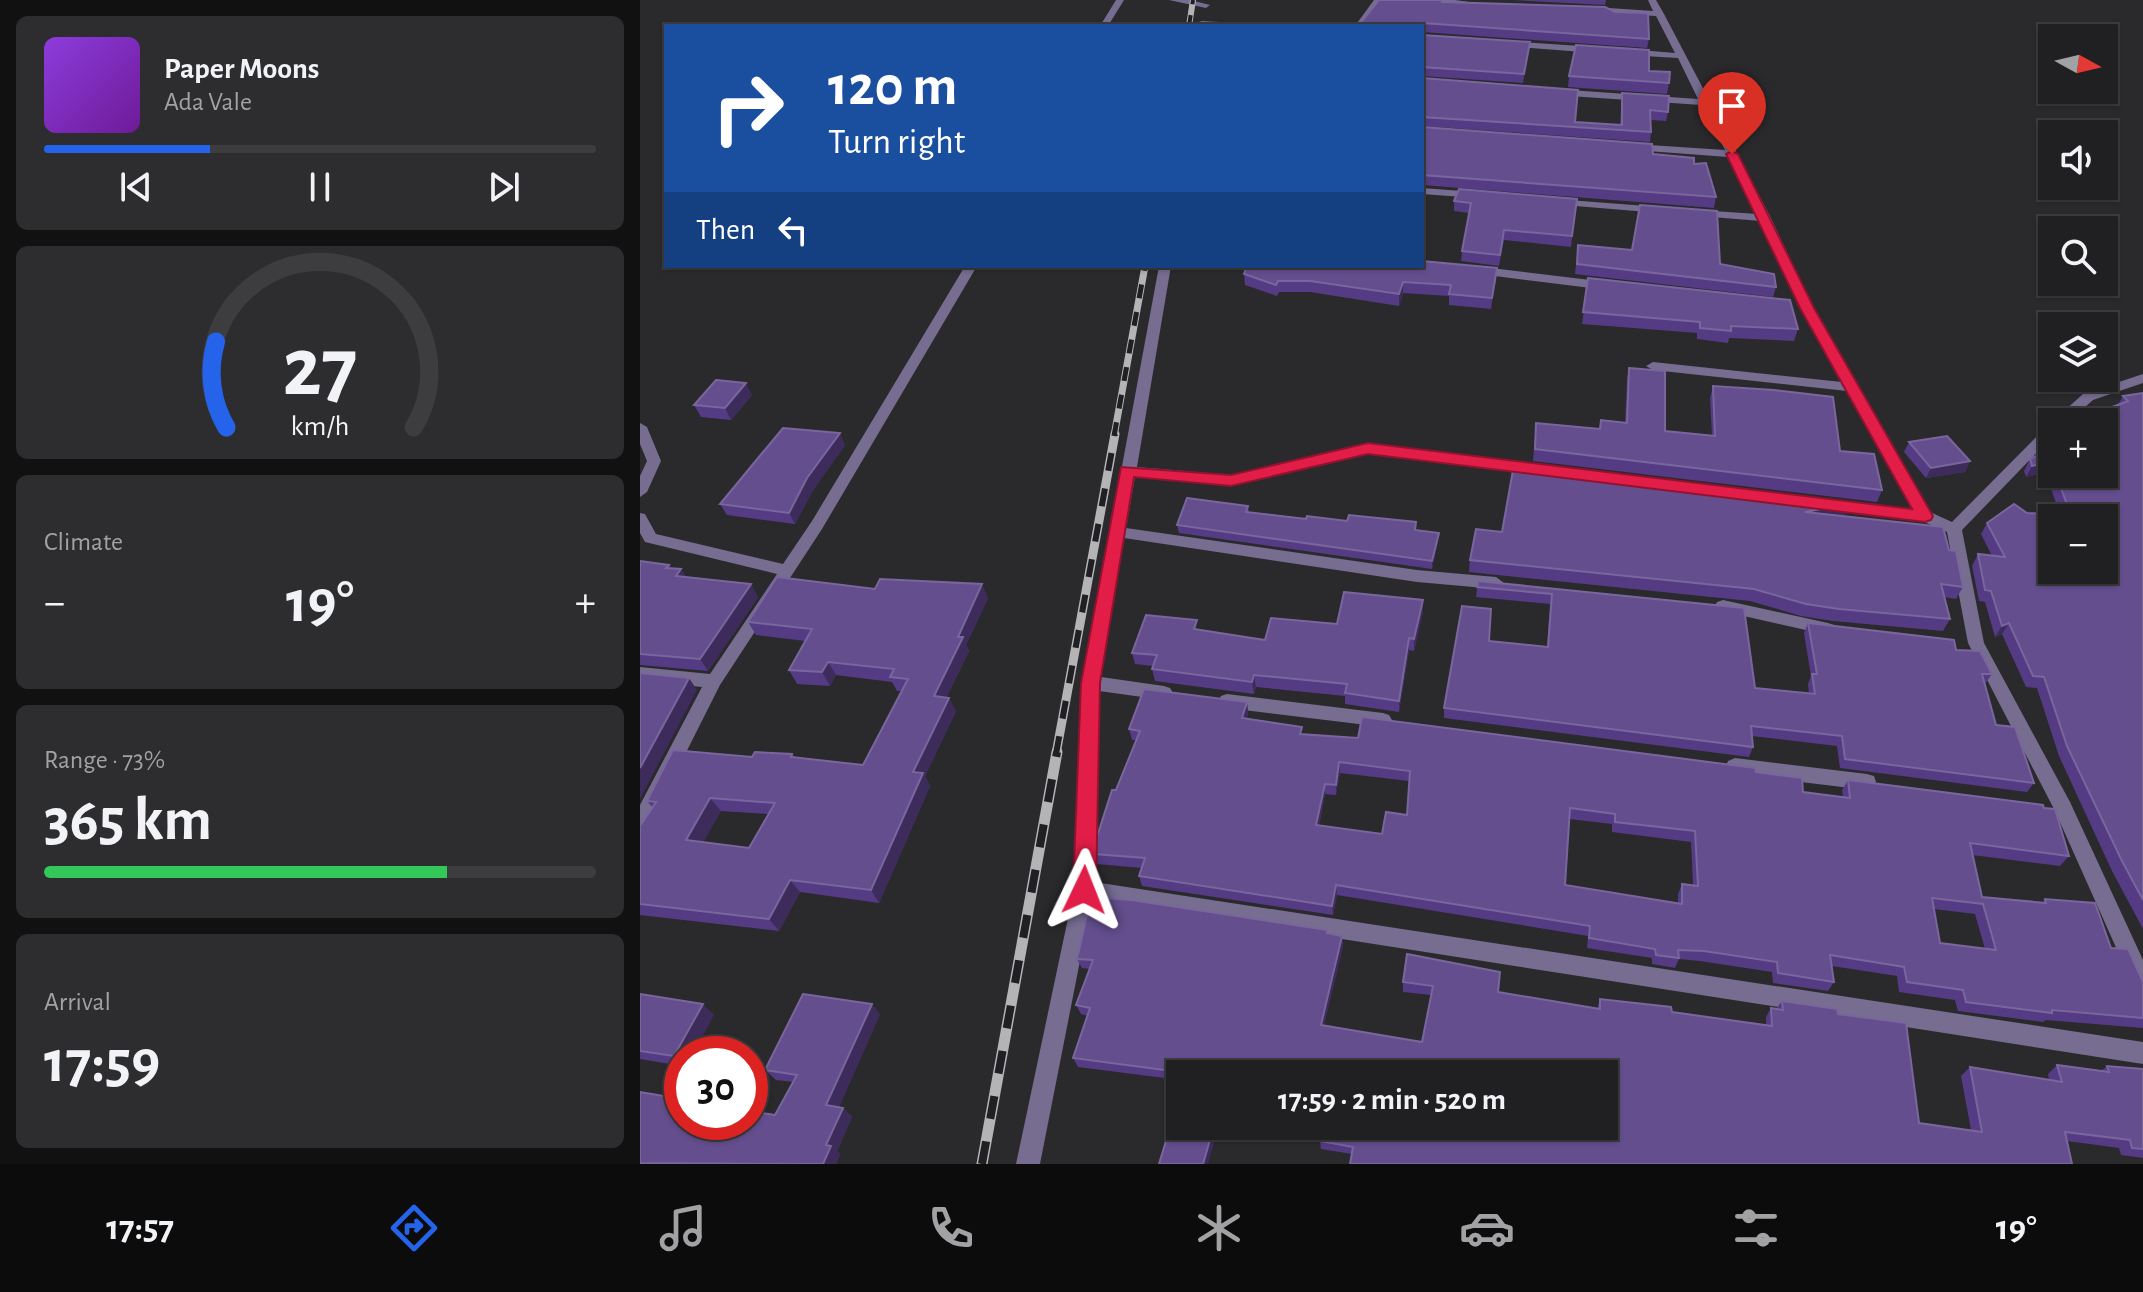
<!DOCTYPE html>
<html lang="en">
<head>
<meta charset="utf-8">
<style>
  body { margin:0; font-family:"Alegreya Sans",sans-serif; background:#2d2c2e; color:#f1f3f6; height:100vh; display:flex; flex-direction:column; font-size:30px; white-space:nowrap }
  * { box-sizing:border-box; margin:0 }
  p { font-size:26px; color:#a2a2a5 }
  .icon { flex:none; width:44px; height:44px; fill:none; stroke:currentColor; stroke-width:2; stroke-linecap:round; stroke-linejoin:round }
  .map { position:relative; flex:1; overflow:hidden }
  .panel { display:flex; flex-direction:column; gap:16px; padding:16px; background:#121112; width:640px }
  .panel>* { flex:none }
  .hud { position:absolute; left:24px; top:24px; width:760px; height:244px; border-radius:0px; box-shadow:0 2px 6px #0004,0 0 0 2px #3d3d3f; background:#1a4fa0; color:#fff; overflow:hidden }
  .needle { width:52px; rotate:98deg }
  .tools { position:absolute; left:1398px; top:24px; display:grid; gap:16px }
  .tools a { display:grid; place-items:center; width:80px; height:80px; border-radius:0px; background:#201f21; box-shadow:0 2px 6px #0004,0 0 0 2px #3d3d3f; font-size:40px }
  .speed { position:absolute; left:24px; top:1036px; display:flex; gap:16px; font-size:40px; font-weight:700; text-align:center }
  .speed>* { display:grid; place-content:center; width:104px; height:104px; border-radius:50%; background:#201f21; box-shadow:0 2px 6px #0004,0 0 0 2px #3d3d3f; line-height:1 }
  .speed .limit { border:12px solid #d22; background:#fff; color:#111 }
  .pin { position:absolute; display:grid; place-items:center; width:68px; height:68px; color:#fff; margin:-82px -34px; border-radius:50% 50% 50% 0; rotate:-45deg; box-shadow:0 0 8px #0007 }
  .pin .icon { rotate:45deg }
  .me { position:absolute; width:88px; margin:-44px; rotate:2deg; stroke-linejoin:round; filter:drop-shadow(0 0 6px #0008) }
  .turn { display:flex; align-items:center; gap:28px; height:168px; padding:0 32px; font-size:36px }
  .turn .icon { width:104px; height:104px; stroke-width:2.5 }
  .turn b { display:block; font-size:56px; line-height:68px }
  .then { display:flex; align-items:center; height:76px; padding:0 32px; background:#0003; gap:16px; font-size:30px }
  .big { font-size:60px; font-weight:700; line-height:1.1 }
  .panel .card { flex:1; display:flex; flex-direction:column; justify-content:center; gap:12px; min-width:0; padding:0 28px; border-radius:12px; background:#2d2c2e }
  .panel .dial { align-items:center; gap:0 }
  .dial svg { height:208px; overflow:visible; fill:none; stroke:#3d3d3f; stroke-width:7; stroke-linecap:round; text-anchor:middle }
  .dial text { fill:#f1f3f6; stroke:none }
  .song { display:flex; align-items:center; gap:24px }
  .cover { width:96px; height:96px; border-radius:12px; background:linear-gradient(135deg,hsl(270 70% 55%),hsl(280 70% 35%)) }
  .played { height:8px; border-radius:4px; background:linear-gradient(90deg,#2563eb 30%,#3d3d3f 30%) }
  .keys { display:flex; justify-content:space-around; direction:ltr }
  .heat { display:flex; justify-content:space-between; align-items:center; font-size:44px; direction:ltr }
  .charge { height:12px; border-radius:6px; background:linear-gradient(90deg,#34c759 73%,#3d3d3f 0) }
  .trip { position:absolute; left:526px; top:1060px; width:452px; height:80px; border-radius:0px; background:#201f21; box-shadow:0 2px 6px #0004,0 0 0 2px #3d3d3f; font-weight:700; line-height:80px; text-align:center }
  .menu { display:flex; height:128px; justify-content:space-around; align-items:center; background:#0d0c0d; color:#a2a2a5 }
  .menu .icon { width:56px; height:56px }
  .menu .current { color:#2563eb }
  .menu b { font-size:36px; color:#f1f3f6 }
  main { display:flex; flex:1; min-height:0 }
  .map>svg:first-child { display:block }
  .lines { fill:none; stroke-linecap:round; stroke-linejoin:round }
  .minor { fill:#766d91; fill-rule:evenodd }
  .rail-far3-casing { stroke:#b4b4b6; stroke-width:6 }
  .rail-far2-casing { stroke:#b4b4b6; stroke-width:7 }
  .rail-far1-casing { stroke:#b4b4b6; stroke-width:9 }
  .rail-casing { stroke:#b4b4b6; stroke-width:11 }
  .rail-far3 { stroke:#201f23; stroke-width:4; stroke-dasharray:11; stroke-linecap:butt }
  .rail-far2 { stroke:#201f23; stroke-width:5; stroke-dasharray:14; stroke-linecap:butt }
  .rail-far1 { stroke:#201f23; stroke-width:6; stroke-dasharray:18; stroke-linecap:butt }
  .rail { stroke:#201f23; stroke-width:8; stroke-dasharray:23; stroke-linecap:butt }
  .wall { fill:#543b83; fill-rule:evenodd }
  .shaded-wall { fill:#3d2c5b }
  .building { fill:#644e8e; stroke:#79669d; stroke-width:2; fill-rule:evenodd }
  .route { fill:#e11d48; stroke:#92132f; stroke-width:2 }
</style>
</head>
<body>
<main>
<section class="panel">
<div class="card">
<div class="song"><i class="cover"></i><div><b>Paper Moons</b><p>Ada Vale</p></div></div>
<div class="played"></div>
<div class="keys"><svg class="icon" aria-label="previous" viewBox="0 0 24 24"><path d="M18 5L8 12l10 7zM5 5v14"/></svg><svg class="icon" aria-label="pause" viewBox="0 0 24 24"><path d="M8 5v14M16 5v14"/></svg><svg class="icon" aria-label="next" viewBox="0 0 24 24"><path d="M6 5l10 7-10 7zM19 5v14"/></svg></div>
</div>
<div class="card dial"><svg viewBox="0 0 100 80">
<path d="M14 69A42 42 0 1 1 86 69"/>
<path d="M14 69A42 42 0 0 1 10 36" stroke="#2563eb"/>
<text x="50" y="56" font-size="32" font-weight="700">27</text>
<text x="50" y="72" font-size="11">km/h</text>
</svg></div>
<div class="card"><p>Climate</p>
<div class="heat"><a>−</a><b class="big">19°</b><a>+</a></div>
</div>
<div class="card"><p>Range · 73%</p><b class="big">365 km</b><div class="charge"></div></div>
<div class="card"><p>Arrival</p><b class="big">17:59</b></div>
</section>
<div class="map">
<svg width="1503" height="1164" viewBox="0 0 1503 1164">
  <rect width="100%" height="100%" fill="#2a292c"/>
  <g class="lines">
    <g class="minor">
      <path d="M476,0H484L468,26H460Z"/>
      <path d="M529,0H550L570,5L566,8Z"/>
      <path d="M734,0H742L723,26H715Z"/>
      <path d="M769,0H815L843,4L839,7L773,3Z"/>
      <path d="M1008,0H1016L1024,14L1131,218L1173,308L1290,512L1312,522L1407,426L1412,425V437L1322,530L1344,643L1430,802L1503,960V993L1495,990L1415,811L1328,643L1307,532L1282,521L1189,510L1182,505L1189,500L1274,509L1207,391L1013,370L1006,366L1013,362L1202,382L1161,308L1121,221L1059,216L1053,213L1059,210L1117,214L1088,157L994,150L989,147L994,144L1085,150L1061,105L915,95L910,92L915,89L1058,99L1038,58L987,55L982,52L987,49L1035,53L1016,16L954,13L950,10L954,7L1013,11Z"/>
      <path d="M562,21L597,23L601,26H559V22Z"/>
      <path d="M867,41L956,47L961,50L956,53L864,46L863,44Z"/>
      <path d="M782,188L836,192L841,195L836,198L782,194Z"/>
      <path d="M915,199L1020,207L1026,210L1020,213L911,204V200Z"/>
      <path d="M325,266H337L182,529L80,685L7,830L0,832V805L62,687L0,681V667L70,674L137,574L5,542L0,533V513L5,514L16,534L143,564L172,521Z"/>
      <path d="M519,266H531L497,467L591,475L728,444L912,466L919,471L912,476L728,454L591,485L495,477L486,528L777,570L856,577L864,583L856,589L777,582L484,538L461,677L524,686L530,688L533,693L530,698L524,700L459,691L454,882L1503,1042V1064L452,900L400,1164H376L434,890L442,683Z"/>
      <path d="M835,266L967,282L973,286L967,290L831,273L829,270Z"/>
      <path d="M1503,374V383L1453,400L1428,422H1412L1443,394Z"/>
      <path d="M0,423L7,427L21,461L7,492L0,497V476L7,461L0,444Z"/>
      <path d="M1083,600L1188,623L1194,625L1196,629L1194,633L1188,635L1077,610L1075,606L1077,602Z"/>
      <path d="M587,694L743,713L749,715L752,720L749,725L743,727L587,708L581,706L578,701L581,696Z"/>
      <path d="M1095,758L1227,774L1234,776L1236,782L1234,788L1227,790L1095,774L1088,771L1086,766L1088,761Z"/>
    </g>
    <g class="rail-far3-casing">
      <path id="rail-far3" d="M549,26L553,0"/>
    </g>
    <g class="rail-far2-casing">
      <path id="rail-far2" d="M474,436L505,266"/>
    </g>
    <g class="rail-far1-casing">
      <path id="rail-far1" d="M416,754L475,434"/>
    </g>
    <g class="rail-casing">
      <path id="rail" d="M342,1164L417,752"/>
    </g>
    <use href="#rail-far3" class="rail-far3"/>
    <use href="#rail-far2" class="rail-far2"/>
    <use href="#rail-far1" class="rail-far1"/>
    <use href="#rail" class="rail"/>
  </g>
  <g class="wall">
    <path d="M871,0H966L965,5Z"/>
    <path d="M803,2L1009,39L1007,48L782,32L718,26Z"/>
    <path d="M782,35L890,42L883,83L782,76Z"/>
    <path d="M1009,71L1029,83L1027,94L928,87L929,76Z"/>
    <path d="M782,78L935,122L980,125L982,93L1028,112L1026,121L1011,120V132L1010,142L782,126Z"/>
    <path d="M782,127L1013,154L1054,164L1076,197L1074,208L782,185Z"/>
    <path d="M937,199L931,247L864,240L859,266L821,261L822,251L829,213L814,211V201Z"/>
    <path d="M938,245L1080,264L1136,287L1133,297L935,274Z"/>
    <path d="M604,274L856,279L851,309L809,305V296L763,293L759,306L670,292H639L637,296L605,285Z"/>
    <path d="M948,278L1158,329L1154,341L1089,338L1088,343L1057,339V333L942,324Z"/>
    <path d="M989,368L1025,431L1072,436L1070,398L1073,386L1200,451L1242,490L1237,502L893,461L896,423L960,429L985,423L987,380Z"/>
    <path d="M1503,393V929L1472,871L1419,756L1397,688L1386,687L1362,634L1355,637L1345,602L1339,601L1332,566L1338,554L1352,556L1341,534L1347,523L1387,513L1420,514L1410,486L1416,475L1464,474V422H1449L1454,414L1478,405L1483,396Z"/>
    <path d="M112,395L91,420L61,417L54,405Z"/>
    <path d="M1269,442L1330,461L1325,472L1286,478L1264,452Z"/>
    <path d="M205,445L173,490L155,524L87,515L80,504Z"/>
    <path d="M1412,448V471L1386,477L1384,471L1390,459Z"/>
    <path d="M1211,503L1206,515L1200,516L1309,550L1323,587L1316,599L1304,597L1310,619L1303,631L1193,621L1161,616L1110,601L829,572L830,560Z"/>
    <path d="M608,506L609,512L776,530L798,541L792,569L539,533L537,525Z"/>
    <path d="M0,561L29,565L31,568L41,569L46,577L118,597L68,671L0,665Z"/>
    <path d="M838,581L1104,608L1115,688L1169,694L1168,684L1171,676L1164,633L1168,623L1316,650L1352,674L1345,684L1356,725L1394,783L1387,792L1200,768L1197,746L1112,736L1113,747L1109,757L804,718V708L849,641L907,647L910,604L836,597Z"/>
    <path d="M235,589L348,598L326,645L329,651L306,698L316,711L285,776L290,786L239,903L160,892L139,931L0,915V826L12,807L7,801L112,757L152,754L155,757L223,765L262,691H257L252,682L196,675L190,686L157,684L149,670L165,641L116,635L108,622ZM81,811L128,814L109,848L63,842Z"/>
    <path d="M783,612L774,651L769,650L759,712L705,704V696L616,687L614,694L515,681L512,669L513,666L495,664L492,653L559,630L625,640L697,624Z"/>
    <path d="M607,702L608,713L607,719L663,734L1116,772L1163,792L1203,797L1202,790L1208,780L1429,856L1420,866L1332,855L1342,897L1402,903L1405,899L1471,948L1503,982V1028L1406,1020L1403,1022L1318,1011L1315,1000L1259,992L1257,976L1192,966L1194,982L1188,991L1133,983L1132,972L1060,961L1039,959L1035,968L1012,964V958L947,948L948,936L697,895L693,915L502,886L499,876L502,868L457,864L454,854L496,740H492L489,729ZM700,773L769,781L767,815L742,834L679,826L685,794L696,795ZM929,819L972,824V832L1051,842L1053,885L1042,884L1038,894V903L925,885ZM1294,909L1335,914L1345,949L1300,943Z"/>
    <path d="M687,930V933L702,936L703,946L684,1025L782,1042L791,995L763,992V982L858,992L957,1009L960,999L1032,1012L1126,1025V1017L1131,1008L1136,1009L1142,1001L1198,1014L1279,1123L1331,1130L1321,1076L1330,1067L1409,1080L1408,1074L1417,1065L1461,1071L1467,1066L1503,1069V1158L1481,1155L1479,1148L1427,1141L712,1154L681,1149L680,1141L964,1074H540V1080L438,1067L433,1058L448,1016L441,1014L436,1005L450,969L442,968L437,959Z"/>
    <path d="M0,994L74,1015L42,1054V1066L0,1059Z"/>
    <path d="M240,1014L199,1107L203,1108L212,1117L197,1151L200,1154L196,1164H0V1092L135,1115L153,1082L136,1080L125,1070Z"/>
  </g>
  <g class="shaded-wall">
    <path d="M857,268L856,279L851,309L852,298Z"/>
    <path d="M763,282V293L759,306V294Z"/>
    <path d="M106,383L112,395L91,420L85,408Z"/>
    <path d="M200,433L205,445L173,490L155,524L149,513L167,478Z"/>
    <path d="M1330,461L1325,472L1286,478L1291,468Z"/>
    <path d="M1412,461V471L1386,477L1392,466Z"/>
    <path d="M1211,503L1206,515L1160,525L1165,512Z"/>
    <path d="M799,533L798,541L792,569V561Z"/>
    <path d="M41,569L49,581L36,576Z"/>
    <path d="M111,584L118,597L68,671L60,659Z"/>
    <path d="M342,584L348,598L326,645L329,651L300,710L294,696L318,637Z"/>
    <path d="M783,600V612L774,651V639Z"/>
    <path d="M1369,623L1362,634L1355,637L1362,626Z"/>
    <path d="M769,638V650L759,712V701Z"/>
    <path d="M188,662L196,675L190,686L182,672Z"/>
    <path d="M614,675L616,687L614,694L612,682Z"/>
    <path d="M49,678L57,690L0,799V768Z"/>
    <path d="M309,698L316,711L285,776L290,786L239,903L231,890L273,772Z"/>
    <path d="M607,702L608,713L604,729L602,718Z"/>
    <path d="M699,762L700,773L696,795V785Z"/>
    <path d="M685,784V794L677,835L676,825Z"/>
    <path d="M70,798L81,811L57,853L46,840Z"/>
    <path d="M150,880L160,892L139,931L129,919Z"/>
    <path d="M696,885L697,895L693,915L692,906Z"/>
    <path d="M702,936L703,946L682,1033L681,1025Z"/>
    <path d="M63,1004L74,1015L53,1054H42V1063L34,1056Z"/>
    <path d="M232,1004L240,1014L196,1114L186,1105Z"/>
    <path d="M203,1108L212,1117L197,1151L200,1154L196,1164H183L186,1145Z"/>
    <path d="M574,1126H579L568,1164H563Z"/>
  </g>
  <g class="building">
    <path d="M739,0H803L802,2L965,7L975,12L1008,13L1009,39L782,23L779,26H718Z"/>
    <path d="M782,35L890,42L884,74L782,67Z"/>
    <path d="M936,45L1009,50V71L1030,72L1029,83L929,76Z"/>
    <path d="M782,78L938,90L935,122L982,125V93L1029,96L1028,112L1010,110L1011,132L782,117Z"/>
    <path d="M782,127L1012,144L1013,154L1054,158V164L1066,163L1076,197L782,175Z"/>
    <path d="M819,189L937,199L932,236L864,230L860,255L822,251L831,203L814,201Z"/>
    <path d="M1000,205L1077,211L1080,264L1134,274L1136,287L937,264L938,245L992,250Z"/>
    <path d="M782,261L857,268L852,298L809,294L811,285L763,282L759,294L670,281H638L636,285L604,274L607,266H782Z"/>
    <path d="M948,278L1150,300L1158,329L1091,326V331L1060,328V322L943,312Z"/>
    <path d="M989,368L1025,371V431L1075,436L1073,386L1134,390L1193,397L1200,451L1234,454L1242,490L895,449L896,423L960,429L961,420L987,423Z"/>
    <path d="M76,380L106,383L85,408L54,405Z"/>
    <path d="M1503,393V900L1482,861L1427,746L1404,677L1393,676L1369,623L1362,626L1351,591L1345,590L1338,554L1365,557L1347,523L1374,504L1387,513L1431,515L1416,475L1464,474V422H1462L1463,421L1454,414L1488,401L1483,396ZM1412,518H1464V570H1412Z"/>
    <path d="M143,428L200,433L167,478L149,513L80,504Z"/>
    <path d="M1307,436L1330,461L1291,468L1269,442Z"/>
    <path d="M1412,448V461L1392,466L1390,459Z"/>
    <path d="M893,465L1211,503L1165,512L1303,527L1309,550L1316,551L1323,587L1301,584L1310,619L1199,609L1166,604L1114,589L830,560L836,529L862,532L873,470L893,472Z"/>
    <path d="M547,498L608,506L606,512L666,519L667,516L707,521L709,515L776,522L775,530L799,533L792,561L537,525Z"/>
    <path d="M0,561L29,565L26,568L41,569L36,576L111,584L60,659L0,654Z"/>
    <path d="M137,577L235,589L240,579L342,584L318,637H323L294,696L309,698L273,772L283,773L231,890L150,880L129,919L0,904V826L16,802L7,801L33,750L112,757L115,752L152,754L151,757L223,765L268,679L250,677L254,669L188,662L182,672L149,670L172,629L108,622ZM70,798L135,803L109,848L46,840Z"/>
    <path d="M838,581L1104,608L1115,688L1175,694L1172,674H1177L1168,623L1314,640L1316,650L1340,651L1352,674H1342L1356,725L1375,727L1394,783L1205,759L1202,736L1111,726L1113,747L804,708L822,606L851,609L849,641L908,647L912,594L837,587Z"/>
    <path d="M704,592L783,600L774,639L769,638L759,701L705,693L707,684L614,675L612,682L512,669L517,655L492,653L506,615L557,620L554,629L625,640L631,618L697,624Z"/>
    <path d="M0,673L49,678L0,768Z"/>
    <path d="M504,689L607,702L602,718L662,727L660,734L718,738L722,717L1115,768L1116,772L1162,778L1163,792L1210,798L1208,780L1403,805L1404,808L1415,809L1429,856L1330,843L1342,897L1406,903L1405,899L1455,903L1471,948L1488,949L1503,982V1018L1412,1010V1013L1326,1002L1323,990L1267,982L1264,967L1190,955L1194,982L1138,973L1137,962L1064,951L1038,950L1039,958L1016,955L1015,949L949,938L950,926L696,885L692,906L499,876L505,858L454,854V846L472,790H476L500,731L489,729ZM699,762L770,771L767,815L746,812L742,834L676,825L685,784L696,785ZM930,808L975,814V822L1055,831L1058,886L1042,884V904L925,885ZM1292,898L1343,904L1356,950L1300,943Z"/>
    <path d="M451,897L491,900L687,930V933L702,936L681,1025L782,1042L793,986L763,982L767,954L860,972L858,992L960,1009V999L1031,1007L1032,1012L1132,1026L1131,1008L1143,1010L1142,1001L1197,1009L1198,1014L1266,1023L1279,1123L1342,1132L1330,1067L1422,1082L1417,1065L1469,1072L1467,1066L1503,1069V1149L1492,1148L1490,1140L1425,1132L1432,1164H710L713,1147L680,1141L683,1126H964V1074H546L547,1073L433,1058L450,1008L436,1005L453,960L437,959Z"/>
    <path d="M0,994L63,1004L34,1056L0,1051Z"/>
    <path d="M163,994L232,1004L186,1105L203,1108L186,1145L191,1146L183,1164L0,1163V1092L42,1099V1122H110V1111L135,1115L157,1075L125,1070Z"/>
    <path d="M540,1095V1126H574L563,1164H519Z"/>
  </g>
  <path class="route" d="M1092,151L1098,154L1174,308L1293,516L1291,520L1285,522L728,454L591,486L494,477L460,683L456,890L452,897L444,900L436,897L433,890L441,683L481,467L591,475L728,443L1272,509L1160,308L1086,154Z"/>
</svg>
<div class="tools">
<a><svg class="needle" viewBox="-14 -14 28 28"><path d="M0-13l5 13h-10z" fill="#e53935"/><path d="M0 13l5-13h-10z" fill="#a2a2a5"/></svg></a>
<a><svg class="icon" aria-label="sound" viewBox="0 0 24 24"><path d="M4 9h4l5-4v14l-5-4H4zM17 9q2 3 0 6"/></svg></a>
<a><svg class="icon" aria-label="search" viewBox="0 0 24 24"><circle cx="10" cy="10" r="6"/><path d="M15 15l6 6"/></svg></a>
<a><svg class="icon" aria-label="layers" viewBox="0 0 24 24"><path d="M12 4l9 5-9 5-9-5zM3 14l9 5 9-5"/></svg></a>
<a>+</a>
<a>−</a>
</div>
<div class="speed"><div class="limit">30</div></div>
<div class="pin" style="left:1092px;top:154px;background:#d93025"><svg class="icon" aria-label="arrive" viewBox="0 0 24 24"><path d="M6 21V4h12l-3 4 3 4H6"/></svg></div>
<svg class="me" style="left:444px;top:890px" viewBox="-20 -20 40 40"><path d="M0-17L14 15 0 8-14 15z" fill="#e11d48" stroke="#fff" stroke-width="4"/></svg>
<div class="trip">17:59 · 2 min · 520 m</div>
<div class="hud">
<div class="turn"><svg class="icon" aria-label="right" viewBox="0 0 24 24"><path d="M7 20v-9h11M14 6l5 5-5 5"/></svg><div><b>120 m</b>Turn right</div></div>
<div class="then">Then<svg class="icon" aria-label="left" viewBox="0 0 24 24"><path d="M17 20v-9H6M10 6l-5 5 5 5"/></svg></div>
</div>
</div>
</main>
<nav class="menu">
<b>17:57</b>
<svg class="icon current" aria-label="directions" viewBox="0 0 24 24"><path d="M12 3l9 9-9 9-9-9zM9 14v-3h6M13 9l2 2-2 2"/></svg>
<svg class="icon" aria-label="music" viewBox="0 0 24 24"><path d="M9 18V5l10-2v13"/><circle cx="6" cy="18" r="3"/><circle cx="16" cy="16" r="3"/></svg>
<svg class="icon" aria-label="phone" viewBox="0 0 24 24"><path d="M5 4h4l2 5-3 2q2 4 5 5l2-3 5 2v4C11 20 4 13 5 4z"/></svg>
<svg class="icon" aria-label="climate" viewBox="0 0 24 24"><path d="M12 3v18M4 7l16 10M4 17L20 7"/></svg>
<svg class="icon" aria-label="car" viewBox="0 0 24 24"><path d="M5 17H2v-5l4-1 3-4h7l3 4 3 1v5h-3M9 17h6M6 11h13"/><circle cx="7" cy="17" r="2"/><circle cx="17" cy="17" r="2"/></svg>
<svg class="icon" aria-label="filters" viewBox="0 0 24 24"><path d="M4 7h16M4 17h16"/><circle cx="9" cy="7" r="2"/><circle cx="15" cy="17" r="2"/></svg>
<b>19°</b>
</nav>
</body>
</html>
